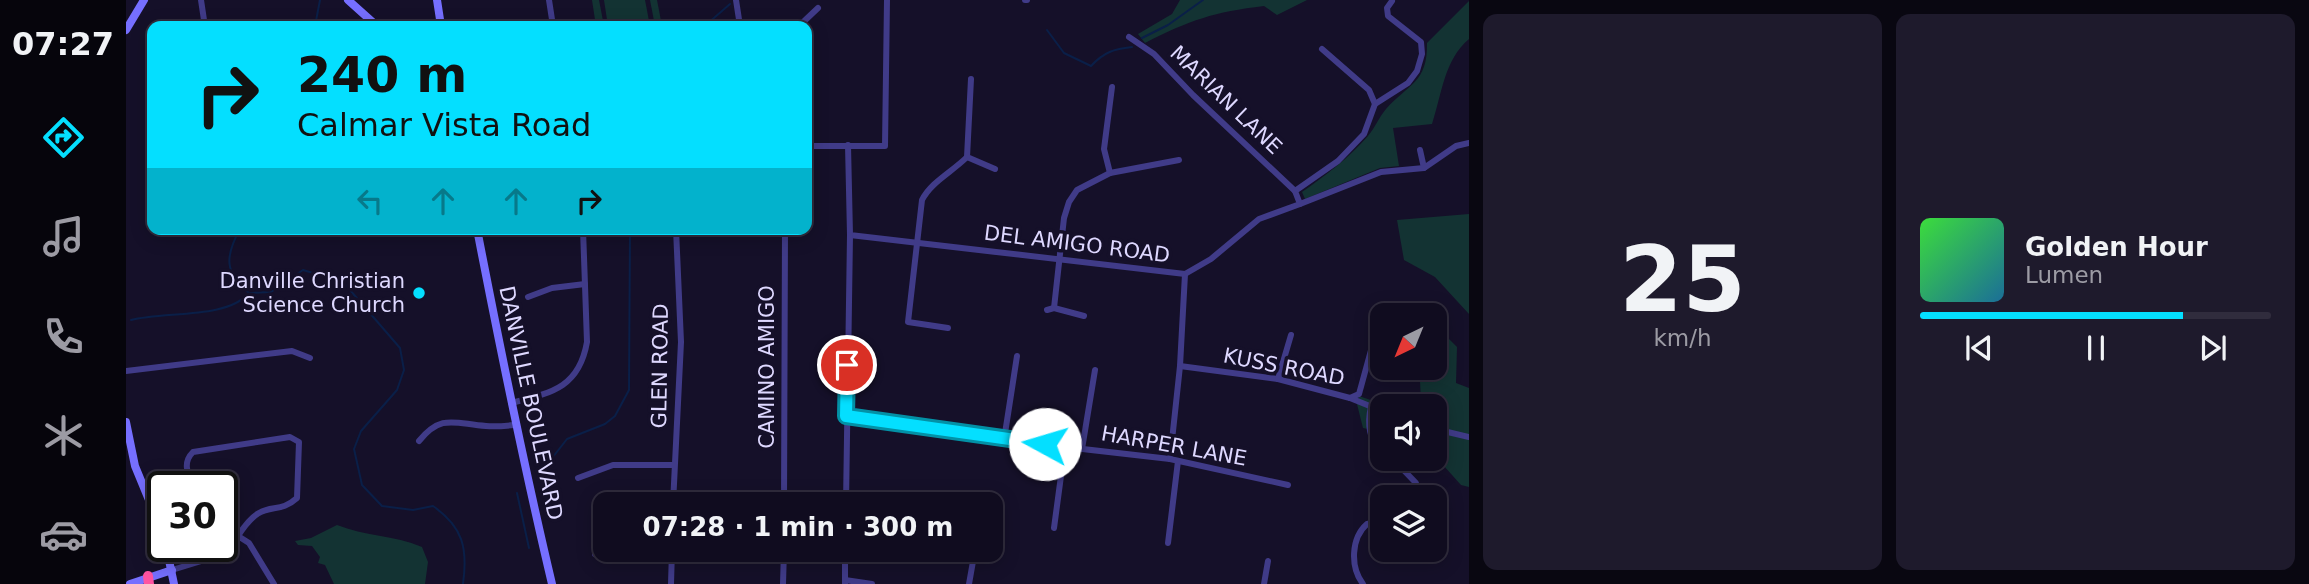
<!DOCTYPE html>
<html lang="en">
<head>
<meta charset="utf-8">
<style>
  body { margin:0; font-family:"DejaVu Sans",sans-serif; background:#1e1a2c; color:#f1f3f6; height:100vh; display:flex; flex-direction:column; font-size:26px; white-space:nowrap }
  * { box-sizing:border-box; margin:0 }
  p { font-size:23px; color:#9c9ba4 }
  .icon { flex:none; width:38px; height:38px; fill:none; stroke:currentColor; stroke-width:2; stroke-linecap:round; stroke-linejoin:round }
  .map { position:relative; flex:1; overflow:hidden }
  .drawer { display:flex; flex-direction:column; gap:14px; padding:14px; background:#090711; width:840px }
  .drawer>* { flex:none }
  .top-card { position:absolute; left:21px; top:21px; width:665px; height:214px; border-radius:14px; box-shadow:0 4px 18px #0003,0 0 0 2px #302c3d; background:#04dfff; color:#111; overflow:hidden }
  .needle { width:46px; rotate:223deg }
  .controls { position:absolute; left:1244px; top:303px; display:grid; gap:14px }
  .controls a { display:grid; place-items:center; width:77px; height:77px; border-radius:14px; background:#100c1f; box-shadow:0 4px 18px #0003,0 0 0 2px #302c3d; font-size:35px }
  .speed { position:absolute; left:21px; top:471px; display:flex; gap:14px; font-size:35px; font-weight:700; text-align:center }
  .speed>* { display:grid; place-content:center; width:91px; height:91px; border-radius:50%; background:#100c1f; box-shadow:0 4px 18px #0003,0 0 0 2px #302c3d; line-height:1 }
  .speed .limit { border:4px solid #111; border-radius:10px; background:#fff; color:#111 }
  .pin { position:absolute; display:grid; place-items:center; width:60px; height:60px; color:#fff; margin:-30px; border:4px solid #fff; border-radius:50%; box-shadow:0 2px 7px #0007 }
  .me { position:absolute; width:77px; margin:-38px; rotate:276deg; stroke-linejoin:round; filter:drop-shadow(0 0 5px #0008) }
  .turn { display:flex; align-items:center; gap:24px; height:147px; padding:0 35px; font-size:32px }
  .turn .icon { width:91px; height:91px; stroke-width:2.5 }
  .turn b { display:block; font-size:49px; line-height:60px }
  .lanes { display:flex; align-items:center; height:66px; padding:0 35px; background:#0003; justify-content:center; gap:35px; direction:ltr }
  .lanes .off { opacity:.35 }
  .drawer .card { flex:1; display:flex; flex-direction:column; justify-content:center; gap:10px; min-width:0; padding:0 24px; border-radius:14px; background:#1e1a2c }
  .drawer .dial { align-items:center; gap:0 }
  .dial b { font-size:91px; line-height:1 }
  .song { display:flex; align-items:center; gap:21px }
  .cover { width:84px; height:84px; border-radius:10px; background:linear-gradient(135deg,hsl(120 70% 55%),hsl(200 70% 35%)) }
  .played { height:7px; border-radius:4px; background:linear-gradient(90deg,#04dfff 75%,#302c3d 75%) }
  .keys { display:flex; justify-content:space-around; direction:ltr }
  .drawer .tiles { flex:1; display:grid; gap:14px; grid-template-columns:repeat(2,1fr) }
  .trip { position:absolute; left:467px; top:492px; width:410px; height:70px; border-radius:14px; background:#100c1f; box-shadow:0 4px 18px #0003,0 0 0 2px #302c3d; font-weight:700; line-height:70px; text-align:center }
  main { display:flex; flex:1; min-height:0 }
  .menu { display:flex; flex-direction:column; width:126px; justify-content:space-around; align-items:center; background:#06050c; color:#9c9ba4 }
  .menu .icon { width:49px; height:49px }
  .menu .on { color:#04dfff }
  .menu b { font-size:32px; color:#f1f3f6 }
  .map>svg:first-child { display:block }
  .green { fill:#133333 }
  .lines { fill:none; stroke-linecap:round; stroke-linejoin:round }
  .stream { stroke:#0a1f48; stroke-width:2 }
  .street { stroke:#403b88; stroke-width:6 }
  .secondary { stroke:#766fff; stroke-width:8 }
  .highway { stroke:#ff53a1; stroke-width:10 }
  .route-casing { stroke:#0391a6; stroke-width:18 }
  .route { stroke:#04dfff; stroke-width:12 }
  .poi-dot { fill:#04dfff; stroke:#151029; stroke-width:2.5 }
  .labels { text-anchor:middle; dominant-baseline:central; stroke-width:7; stroke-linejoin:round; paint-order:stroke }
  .street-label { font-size:21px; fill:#ded8ff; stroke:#151029 }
  .poi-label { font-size:21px; fill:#ded8ff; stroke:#151029; text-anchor:end }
</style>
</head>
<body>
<main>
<nav class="menu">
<b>07:27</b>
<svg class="icon on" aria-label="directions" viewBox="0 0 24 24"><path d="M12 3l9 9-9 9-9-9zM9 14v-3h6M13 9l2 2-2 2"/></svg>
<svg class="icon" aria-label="music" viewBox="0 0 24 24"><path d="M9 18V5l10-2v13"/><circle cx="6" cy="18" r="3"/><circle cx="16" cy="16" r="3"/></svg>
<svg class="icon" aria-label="phone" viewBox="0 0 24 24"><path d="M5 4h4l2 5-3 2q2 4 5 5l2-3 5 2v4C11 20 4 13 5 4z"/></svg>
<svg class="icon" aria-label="climate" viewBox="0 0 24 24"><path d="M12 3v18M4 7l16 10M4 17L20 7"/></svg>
<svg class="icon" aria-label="car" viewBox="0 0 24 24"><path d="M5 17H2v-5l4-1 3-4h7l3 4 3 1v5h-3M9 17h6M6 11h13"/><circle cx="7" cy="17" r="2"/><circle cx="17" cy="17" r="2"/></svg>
</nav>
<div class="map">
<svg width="1343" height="584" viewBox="0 0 1343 584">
  <rect width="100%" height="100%" fill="#151029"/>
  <g class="green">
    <path d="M466,0H473L478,26H470Z"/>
    <path d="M478,0H519L524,26H482Z"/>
    <path d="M524,0H531L536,26H529Z"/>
    <path d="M1054,0H1181L1151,15L1138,6C1088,12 1064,20 1019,43L1012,34L1046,14Z"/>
    <path d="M1343,1V39C1318,60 1316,94 1306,124L1267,128L1273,166L1254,168L1179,199L1176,192C1199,176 1223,158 1242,136C1249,128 1253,117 1260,109C1281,85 1302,83 1301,43Z"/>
    <path d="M1343,214V314L1309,277L1278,260L1271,220Z"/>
    <path d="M556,229H593V235L557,237Z"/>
    <path d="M1323,339L1331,347L1330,383L1343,388V487L1335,485L1309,456V406H1283L1295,402L1294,381L1299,369L1309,368V356Z"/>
    <path d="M1233,396L1262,406H1256V432L1237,428L1231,404Z"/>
    <path d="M211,525C238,536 268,535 296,547L302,562L299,584H208L199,565L192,563L194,557L186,546L172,545L169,541L185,538Z"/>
  </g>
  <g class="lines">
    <g class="stream">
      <path d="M581,24L604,4"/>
      <path d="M189,26L194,0"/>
      <path d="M921,30L938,53L965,66C978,52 988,49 1006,47"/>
      <path d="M1016,38L1042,25L1077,0"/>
      <path d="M114,229C99,256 98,273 123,293L145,292L177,270L217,282L274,348L278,370L271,390L235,431L228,449L236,485L256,506L287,510L307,506C337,527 342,548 337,584"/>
      <path d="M5,320C37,311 100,319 122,294"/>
      <path d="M416,471L441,439L479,424L489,416L503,390L504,229"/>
      <path d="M391,493L403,548"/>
    </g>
    <g class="street">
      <path d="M75,0L78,20"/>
      <path d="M423,0L427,26"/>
      <path d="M610,0L614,26"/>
      <path d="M899,0H901"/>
      <path d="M673,26L692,8"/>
      <path d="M1003,37L1028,54L1067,95L1169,191"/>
      <path d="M1196,49L1243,90L1249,104"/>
      <path d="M722,145L724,235L1059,274L1085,259L1133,219L1174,204L1169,191L1212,161L1238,134L1249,104L1282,83L1291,71L1296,54L1295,42L1262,16L1261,8L1266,1"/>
      <path d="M681,146H759L761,0"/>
      <path d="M1294,150L1298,168"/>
      <path d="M841,157L869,169"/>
      <path d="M984,173L978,149L986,87"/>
      <path d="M1174,204L1255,172L1298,168L1330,146L1343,143"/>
      <path d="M390,229V230"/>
      <path d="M402,297L426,288L459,284"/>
      <path d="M928,308L938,218L943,202L951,190L984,173L1053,160"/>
      <path d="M921,310L928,308L958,316"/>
      <path d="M822,328L782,322L796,200C805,182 826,172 841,157L845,79"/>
      <path d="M1054,366L1152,379L1224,398L1256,411"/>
      <path d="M0,371L166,351L184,358"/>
      <path d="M1152,379L1165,335"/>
      <path d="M1224,398L1233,394L1247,343"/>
      <path d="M385,403C425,393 453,388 461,342L457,229"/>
      <path d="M1245,407C1241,423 1243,442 1256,451"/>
      <path d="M720,417L878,440L1044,459L1162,485"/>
      <path d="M1309,429L1343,437"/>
      <path d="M878,440L891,356"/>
      <path d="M293,441C316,413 329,424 360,426C369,427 379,426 388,425"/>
      <path d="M956,449L969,370"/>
      <path d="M1266,458L1290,483L1288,497"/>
      <path d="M1044,459L1054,366L1059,274"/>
      <path d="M452,478L487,465H548"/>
      <path d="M67,486C62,474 56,463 67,452L164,437L173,442L171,498C149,518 138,495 112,536L96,528"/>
      <path d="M547,504L555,342L550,229"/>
      <path d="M658,504L659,229"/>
      <path d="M720,504L724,235"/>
      <path d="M928,528L939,446"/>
      <path d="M1042,543L1052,461"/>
      <path d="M469,554L546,556"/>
      <path d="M46,570L95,555L112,536L123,543L148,584"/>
      <path d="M719,580L746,584"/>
      <path d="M545,584L546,550"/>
      <path d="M657,584L658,550"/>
      <path d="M719,584V550"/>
      <path d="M843,584L849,550"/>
      <path d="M1138,584L1142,561"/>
      <path d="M1237,584C1224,567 1225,538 1241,524L1256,521"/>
    </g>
    <g class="secondary">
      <path d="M222,0L251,26"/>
      <path d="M311,0L315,26"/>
      <path d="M0,30L18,0"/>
      <path d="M351,229C374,348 398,466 426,584"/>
      <path d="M0,422L9,466L37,534"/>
      <path d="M40,546L48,584"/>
      <path d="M4,584L46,570"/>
    </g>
    <path class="highway" d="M22,576L23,584"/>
  </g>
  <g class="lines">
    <g class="route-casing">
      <path id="route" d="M721,365L720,416L919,444"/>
    </g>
    <use href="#route" class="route"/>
  </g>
  <circle class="poi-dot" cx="293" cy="293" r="7"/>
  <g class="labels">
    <g class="street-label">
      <text transform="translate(1100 100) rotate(44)">MARIAN LANE</text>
      <text transform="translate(951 244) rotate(7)">DEL AMIGO ROAD</text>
      <text transform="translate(534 366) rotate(-89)">GLEN ROAD</text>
      <text transform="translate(641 367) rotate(-90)">CAMINO AMIGO</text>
      <text transform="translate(1158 367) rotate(11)">KUSS ROAD</text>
      <text transform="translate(405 403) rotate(78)">DANVILLE BOULEVARD</text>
      <text transform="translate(1048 446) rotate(10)">HARPER LANE</text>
    </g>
    <g class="poi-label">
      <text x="279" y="281">Danville Christian<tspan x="279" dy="24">Science Church</tspan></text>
    </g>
  </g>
</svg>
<div class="controls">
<a><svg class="needle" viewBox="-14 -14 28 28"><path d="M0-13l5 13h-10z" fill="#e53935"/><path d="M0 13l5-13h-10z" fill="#9c9ba4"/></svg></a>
<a><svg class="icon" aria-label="sound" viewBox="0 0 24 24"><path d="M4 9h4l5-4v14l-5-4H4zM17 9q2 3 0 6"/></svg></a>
<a><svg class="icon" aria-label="layers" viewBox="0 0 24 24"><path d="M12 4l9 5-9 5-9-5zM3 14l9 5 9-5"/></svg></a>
</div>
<div class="speed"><div class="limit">30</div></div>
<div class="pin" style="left:721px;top:365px;background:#d93025"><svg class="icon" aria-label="arrive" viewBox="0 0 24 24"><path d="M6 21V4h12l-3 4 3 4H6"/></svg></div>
<svg class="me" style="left:919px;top:444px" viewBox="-20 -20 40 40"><circle r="19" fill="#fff"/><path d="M0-13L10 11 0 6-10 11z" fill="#04dfff"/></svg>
<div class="trip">07:28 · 1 min · 300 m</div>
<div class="top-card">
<div class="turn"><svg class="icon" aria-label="right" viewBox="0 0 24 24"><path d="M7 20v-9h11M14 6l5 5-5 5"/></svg><div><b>240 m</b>Calmar Vista Road</div></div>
<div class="lanes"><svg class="icon off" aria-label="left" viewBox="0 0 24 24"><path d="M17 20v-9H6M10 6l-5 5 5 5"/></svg><svg class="icon off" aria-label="ahead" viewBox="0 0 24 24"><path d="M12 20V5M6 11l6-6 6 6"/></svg><svg class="icon off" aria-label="ahead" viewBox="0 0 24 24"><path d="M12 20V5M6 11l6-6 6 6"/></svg><svg class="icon" aria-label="right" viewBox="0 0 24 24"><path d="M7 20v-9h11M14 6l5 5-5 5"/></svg></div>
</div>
</div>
<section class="drawer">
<div class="tiles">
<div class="card dial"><b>25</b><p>km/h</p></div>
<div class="card">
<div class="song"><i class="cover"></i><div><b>Golden Hour</b><p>Lumen</p></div></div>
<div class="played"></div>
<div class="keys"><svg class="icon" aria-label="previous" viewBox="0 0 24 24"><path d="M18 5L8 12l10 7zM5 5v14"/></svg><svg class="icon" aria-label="pause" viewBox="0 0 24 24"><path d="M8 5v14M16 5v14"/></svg><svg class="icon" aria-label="next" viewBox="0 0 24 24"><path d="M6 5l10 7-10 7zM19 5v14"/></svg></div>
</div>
</div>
</section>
</main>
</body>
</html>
